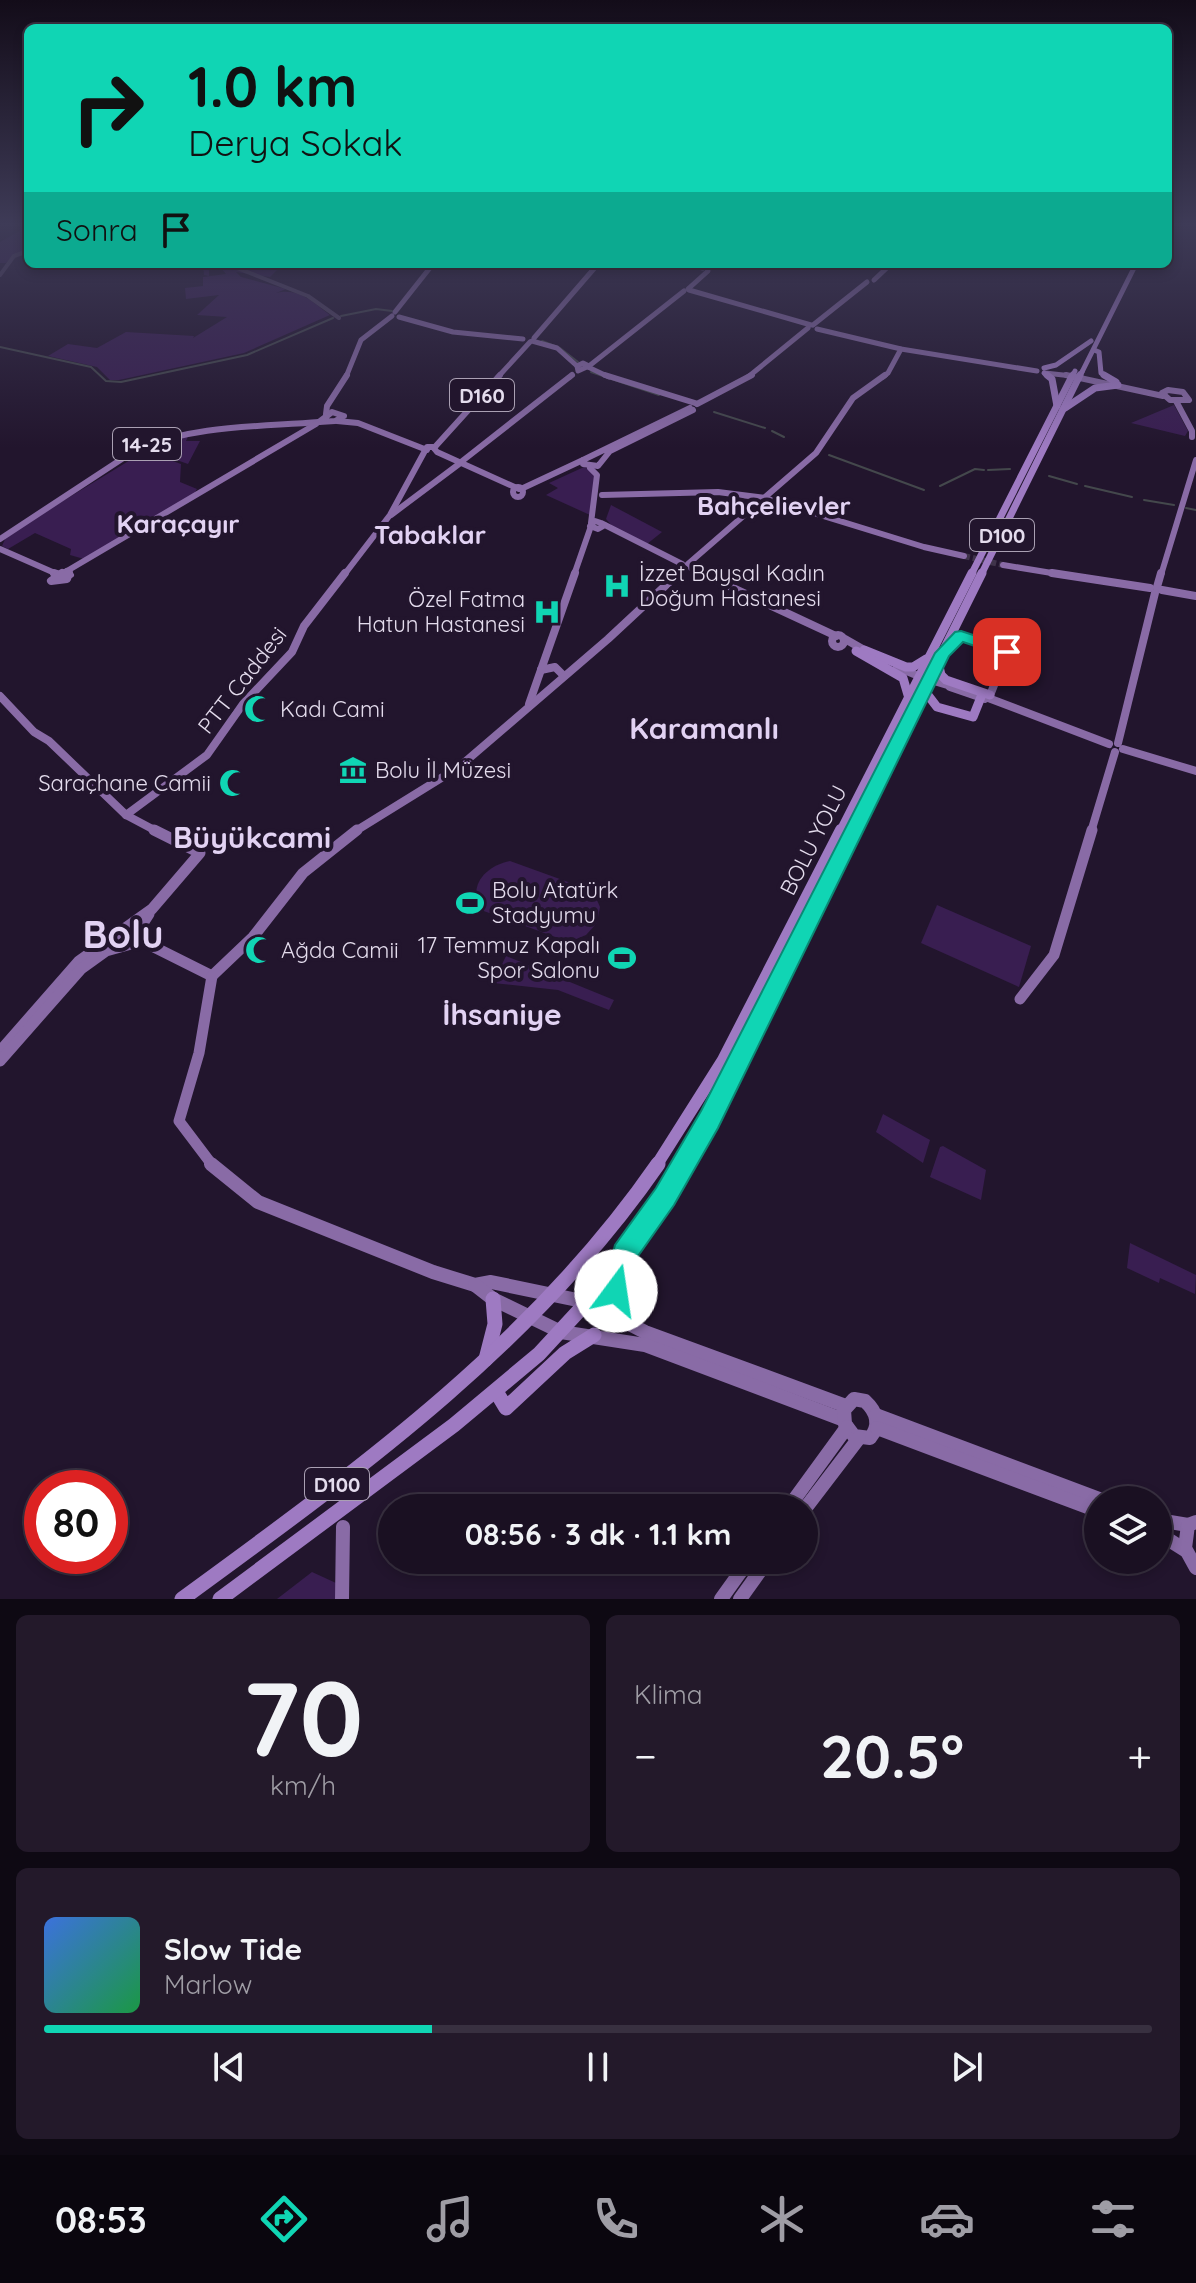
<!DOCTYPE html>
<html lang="tr">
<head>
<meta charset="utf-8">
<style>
  body { margin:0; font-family:Quicksand,sans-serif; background:#23192a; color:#f1f3f6; height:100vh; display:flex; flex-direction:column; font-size:30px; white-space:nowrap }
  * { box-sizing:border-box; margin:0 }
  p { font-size:26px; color:#9f9da5 }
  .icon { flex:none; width:44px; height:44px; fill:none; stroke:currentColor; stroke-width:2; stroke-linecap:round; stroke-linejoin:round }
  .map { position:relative; height:1599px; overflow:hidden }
  .side { display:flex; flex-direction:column; gap:16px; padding:16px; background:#0e0913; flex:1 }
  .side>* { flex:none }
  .hud { position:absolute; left:24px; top:24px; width:1148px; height:244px; border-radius:12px; box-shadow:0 4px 12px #0003,0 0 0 2px #383040; background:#10d5b4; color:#111; overflow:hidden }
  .tools { position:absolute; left:1084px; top:1486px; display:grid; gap:16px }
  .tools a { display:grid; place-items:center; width:88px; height:88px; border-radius:50%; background:#1a1022; box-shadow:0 4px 12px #0003,0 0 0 2px #383040; font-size:40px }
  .speed { position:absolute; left:24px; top:1470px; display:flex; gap:16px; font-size:40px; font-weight:700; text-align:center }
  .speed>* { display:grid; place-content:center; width:104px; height:104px; border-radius:50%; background:#1a1022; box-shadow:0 4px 12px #0003,0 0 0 2px #383040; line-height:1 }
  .speed .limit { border:12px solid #d22; background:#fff; color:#111 }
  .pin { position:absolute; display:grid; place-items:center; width:68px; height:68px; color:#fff; margin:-34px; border-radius:16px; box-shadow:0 4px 12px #0006 }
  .me { position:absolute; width:88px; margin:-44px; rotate:14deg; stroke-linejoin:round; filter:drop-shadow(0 0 6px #0008) }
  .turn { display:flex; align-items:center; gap:28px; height:168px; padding:0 32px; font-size:36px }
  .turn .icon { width:104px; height:104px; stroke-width:2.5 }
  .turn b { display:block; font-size:56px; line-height:68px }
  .then { display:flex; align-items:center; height:76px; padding:0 32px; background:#0003; gap:16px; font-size:30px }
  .big { font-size:60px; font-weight:700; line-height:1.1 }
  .side .tile { flex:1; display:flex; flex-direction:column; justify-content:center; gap:12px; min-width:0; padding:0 28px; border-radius:12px; background:#23192a }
  .side .dial { align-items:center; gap:0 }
  .dial b { font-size:104px; line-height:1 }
  .song { display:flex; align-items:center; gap:24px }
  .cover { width:96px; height:96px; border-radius:12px; background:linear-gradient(135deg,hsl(220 70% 55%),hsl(140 70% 35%)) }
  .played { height:8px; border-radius:4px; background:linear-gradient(90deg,#10d5b4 35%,#383040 35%) }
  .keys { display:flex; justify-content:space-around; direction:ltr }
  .heat { display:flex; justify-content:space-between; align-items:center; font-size:44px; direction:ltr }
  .side .tiles { flex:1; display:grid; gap:16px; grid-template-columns:1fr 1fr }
  .tile:last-child { grid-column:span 2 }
  .trip { position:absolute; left:378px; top:1494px; width:440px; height:80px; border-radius:40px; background:#1a1022; box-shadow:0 4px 12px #0003,0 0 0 2px #383040; font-weight:700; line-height:80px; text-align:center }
  .tab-bar { display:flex; height:128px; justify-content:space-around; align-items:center; background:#0a060e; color:#9f9da5 }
  .tab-bar .icon { width:56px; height:56px }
  .tab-bar .on { color:#10d5b4 }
  .tab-bar b { font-size:36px; color:#f1f3f6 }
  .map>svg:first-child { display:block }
  .green { fill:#391e51 }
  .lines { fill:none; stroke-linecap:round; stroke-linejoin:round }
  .stream { stroke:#44484c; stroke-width:2 }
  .major-tunnel { stroke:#3f334a; stroke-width:6; stroke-dasharray:6 3; stroke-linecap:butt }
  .minor { stroke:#524461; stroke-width:4 }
  .major-far4 { stroke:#896ba6; stroke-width:5 }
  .major-far3 { stroke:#896ba6; stroke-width:6 }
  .major-far2 { stroke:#896ba6; stroke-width:8 }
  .major-far1 { stroke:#896ba6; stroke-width:11 }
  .major { stroke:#896ba6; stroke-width:14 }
  .highway-far4 { stroke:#9e7ac2; stroke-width:5 }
  .highway-far3 { stroke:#9e7ac2; stroke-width:7 }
  .highway-far2 { stroke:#9e7ac2; stroke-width:9 }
  .highway-far1 { stroke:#9e7ac2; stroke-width:12 }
  .highway { stroke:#9e7ac2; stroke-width:15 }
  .highway-bridge-far1 { stroke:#9e7ac2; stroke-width:5 }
  .highway-bridge { stroke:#9e7ac2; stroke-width:7 }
  .route { fill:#10d5b4; stroke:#0a8a75; stroke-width:2 }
  .labels { text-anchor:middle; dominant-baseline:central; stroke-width:8; stroke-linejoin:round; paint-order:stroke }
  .shield { fill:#22152d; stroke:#aaa0b3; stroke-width:2 }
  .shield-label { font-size:20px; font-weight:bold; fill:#e4dced }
  .poi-label { font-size:22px; fill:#e4dced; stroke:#22152d; text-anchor:start }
  .street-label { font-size:22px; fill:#e4dced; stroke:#22152d }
  .far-district-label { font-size:26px; font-weight:bold; fill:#e2d2f3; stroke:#22152d }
  .district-label { font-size:30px; font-weight:bold; fill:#e2d2f3; stroke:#22152d }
  .town-label { font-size:38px; font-weight:bold; fill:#e2d2f3; stroke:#22152d }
</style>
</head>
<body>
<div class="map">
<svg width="1196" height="1599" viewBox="0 0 1196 1599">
  <rect width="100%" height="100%" fill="#22152d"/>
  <g class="green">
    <path d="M25,228H28V250L15,255L6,263H0V242Z"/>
    <path d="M203,264H283L270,277L236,272L241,277L286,289L276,293C298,287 313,302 330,315L244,353L119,380H110L97,367L48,356L68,344L97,348L126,332L194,336L193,338L227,317L197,315L219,295L186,299L185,288L203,286V277L226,274L218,264H209V276L204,275Z"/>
    <path d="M1174,405L1188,431L1185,436L1131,423Z"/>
    <path d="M189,434L186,441H200L188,464L151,451L169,444L164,439Z"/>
    <path d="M145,451L181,464L180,482L197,489L193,495L84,559L70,555L71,549L35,533L8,549L2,546L6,537L22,526Z"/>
    <path d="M584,467L595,472L590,515L546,495L558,488L549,483Z"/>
    <path d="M611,505L662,532L647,544L613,527L606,519Z"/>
    <path d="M510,861L593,891L600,907L597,923L586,935L569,942L481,910C467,885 486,866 510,861Z"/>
    <path d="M937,905L1031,946L1019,987L921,943Z"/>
    <path d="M506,956L614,1000L609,1010L558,990L493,983Z"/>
    <path d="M883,1114L930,1140L923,1163L876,1132Z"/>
    <path d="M943,1146L986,1170L981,1200L930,1177L940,1147Z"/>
    <path d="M1130,1243L1196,1275L1195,1294L1160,1278L1159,1283L1127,1268Z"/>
    <path d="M312,1572L336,1583L335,1599H277Z"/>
  </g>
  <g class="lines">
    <g class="stream">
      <path d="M341,316L376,309L392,311"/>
      <path d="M542,341L560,348L578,362"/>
      <path d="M0,347L91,367L106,381L121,382L247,355L333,318"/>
      <path d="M591,372L659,395"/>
      <path d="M714,412L765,428"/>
      <path d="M772,431L784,437"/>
      <path d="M829,455L924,490"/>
      <path d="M988,470L1010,469"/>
      <path d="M1049,476L1077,484"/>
      <path d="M940,486L975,469L984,470"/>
      <path d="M1085,486L1132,497"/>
      <path d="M1144,500L1174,505"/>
      <path d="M1186,508L1196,510"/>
    </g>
    <path class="major-tunnel" d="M964,556L1003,565"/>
    <g class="minor">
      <path d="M227,264L308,296L339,318"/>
      <path d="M0,275L14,256L28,251"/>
    </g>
    <g class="major-far4">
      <path d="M683,264L703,268"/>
      <path d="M874,280L891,264"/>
      <path d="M688,289L708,271"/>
      <path d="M689,290L811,325"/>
      <path d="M395,312L433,264"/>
      <path d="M399,317L453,332L523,339"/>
      <path d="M813,325L867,282"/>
      <path d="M817,329L901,349L1037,371"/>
      <path d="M534,338L598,264"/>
      <path d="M532,341L557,348L577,366"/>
      <path d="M583,363L589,366L578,371L577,366Z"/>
      <path d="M589,366L684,291"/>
      <path d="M588,367L609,377"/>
      <path d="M1045,373L1081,377"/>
      <path d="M346,377L361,340L392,316"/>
      <path d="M498,377L530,342"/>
      <path d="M570,377L572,375"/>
      <path d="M748,377L808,328"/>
      <path d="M883,377L888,373L901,349"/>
    </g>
    <g class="major-far3">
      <path d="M605,375L695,403"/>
      <path d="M1066,375L1163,396"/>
      <path d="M1168,390L1183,392L1189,400H1170L1162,393Z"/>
      <path d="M1176,401L1192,431V437"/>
      <path d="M697,404L752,375"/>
      <path d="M690,408L583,460V464L598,466L610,451L693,410"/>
      <path d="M332,412L344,416L335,421L319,422Z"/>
      <path d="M326,414L327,406L347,375"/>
      <path d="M337,421L358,423L427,450"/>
      <path d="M434,448L500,375"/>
      <path d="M461,462L572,375"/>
      <path d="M590,468L597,475L591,523"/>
      <circle cx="518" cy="492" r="5"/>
      <path d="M521,489L583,460"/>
      <path d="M602,495L718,492L765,498L924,547L964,556"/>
      <path d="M391,515L459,464"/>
      <path d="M605,525L598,529L590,526L595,521L601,523L682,564"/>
      <path d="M0,539L137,449C195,425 257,427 319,422"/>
      <path d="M0,549L57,574"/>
      <path d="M688,564L816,453L853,398L885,375"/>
      <path d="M1003,565L1064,575"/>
      <path d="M691,568L705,575"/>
      <path d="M67,571L71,575"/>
      <path d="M67,571L316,424"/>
      <path d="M56,575L67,571"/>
      <path d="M344,575L390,515L427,447H433L437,452L519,489"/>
      <path d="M574,575L591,526"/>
      <path d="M677,575L682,570"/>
      <path d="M1161,575L1196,460"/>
    </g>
    <g class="major-far2">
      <path d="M54,573L57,574"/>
      <path d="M62,573L51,581L67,579L69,573"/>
      <path d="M701,573L836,636"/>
      <path d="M1052,573L1150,588"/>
      <path d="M1157,587L1161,573"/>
      <path d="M1162,590L1196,596"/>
      <path d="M953,634L1007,652L989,698"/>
      <circle cx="838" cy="641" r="6"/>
      <path d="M845,639L866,651"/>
      <path d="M897,667L914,674"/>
      <path d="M541,670L555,667L564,676"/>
      <path d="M934,681L954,687"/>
      <path d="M950,687L985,699"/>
      <path d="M0,696L34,732L49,741L126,815L158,832"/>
      <path d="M983,696L1109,744"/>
      <path d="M529,704L575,573"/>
      <path d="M1118,743L1155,593"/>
      <path d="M1123,749L1196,771"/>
      <path d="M126,815L207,755L243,704L292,652L304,626L345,573"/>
      <path d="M354,832L459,767L608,639L679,573"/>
      <path d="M1091,832L1115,752"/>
    </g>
    <g class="major-far1">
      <path d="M149,914L136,934L150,945L212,976"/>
      <path d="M212,976L199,1053L179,1121L213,1166"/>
      <path d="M212,976L253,937L303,873L357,830"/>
      <path d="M1020,999L1054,955L1092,830"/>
      <path d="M0,1051L79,961L152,909L200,853L154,830"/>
      <path d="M0,1061L81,969L106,951L142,941"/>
    </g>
    <g class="major">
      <path d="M211,1164L258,1202L433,1272L475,1285L491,1282L587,1302L645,1332L846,1406"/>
      <path d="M475,1285L493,1299L561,1332L645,1345L844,1420"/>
      <path d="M854,1399L865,1401C877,1412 881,1425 870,1438L854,1436L845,1424L844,1410Z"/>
      <path d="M876,1415L1102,1500"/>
      <path d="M877,1428L1098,1511"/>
      <path d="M788,1508L847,1427"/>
      <path d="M804,1510L859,1438"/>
      <path d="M1158,1520L1188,1525"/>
      <path d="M1196,1522L1188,1525L1185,1548L1196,1568"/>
      <path d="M1158,1533L1185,1550"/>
      <path d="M342,1599L343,1527"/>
      <path d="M721,1599L749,1560"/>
      <path d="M740,1599L768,1560"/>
    </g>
    <g class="highway-far4">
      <path d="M1094,350L1099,352L1101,373L1108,377"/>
      <path d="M1044,368L1056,365L1091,341"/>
      <path d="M1082,372L1136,264"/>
      <path d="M1044,373L1049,377"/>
    </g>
    <g class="highway-far3">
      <path d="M1047,375L1052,379L1057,406"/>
      <path d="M1104,375L1116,382"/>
      <path d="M1065,408L1095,388L1118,385"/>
      <path d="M971,575L1071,378"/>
      <path d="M981,575L1078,379"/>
    </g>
    <g class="highway-far2">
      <path d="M864,650L906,667H913L926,659"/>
      <path d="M856,651L903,678L908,695"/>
      <path d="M938,662L941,675L946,680L990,695"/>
      <path d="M924,690L937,707L973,717L981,697"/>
      <path d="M840,832L972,573"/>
      <path d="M853,832L982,573"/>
    </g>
    <g class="highway-far1">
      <path d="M656,1166L723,1060L841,830"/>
      <path d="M682,1166L710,1120L854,830"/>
    </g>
    <g class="highway">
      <path d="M623,1260L615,1298L625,1323"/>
      <path d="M486,1359L495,1324L493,1299"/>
      <path d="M497,1393L506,1408L565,1353L594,1335"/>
      <path d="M182,1599C357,1471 533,1345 658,1164"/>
      <path d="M220,1599L454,1425L539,1354L587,1302L646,1226L684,1164"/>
    </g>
    <g class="highway-bridge-far1">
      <path d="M1072,377L1075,371"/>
      <path d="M1079,377L1082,372"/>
    </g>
    <g class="highway-bridge">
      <path d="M1071,378L1073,375"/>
      <path d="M1078,379L1080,375"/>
    </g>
  </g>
  <linearGradient id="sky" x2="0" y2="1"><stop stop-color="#130c19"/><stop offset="0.5" stop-color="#3e3b57"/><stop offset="1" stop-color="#3e3b57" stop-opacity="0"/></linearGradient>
  <rect width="1196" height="448" fill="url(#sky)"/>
  <path class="route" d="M961,631L1013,648L1015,652L1007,657L963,642L949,656L718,1128L674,1205L636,1259L625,1300L616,1304L606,1300L603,1291L615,1245L656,1188L701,1111L935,653L955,632Z"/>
  <defs>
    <g id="hospital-bare" transform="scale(2.16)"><path d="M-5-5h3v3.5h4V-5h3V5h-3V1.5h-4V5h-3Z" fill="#10d5b4" stroke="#22152d" stroke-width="2.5" paint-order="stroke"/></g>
    <g id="mosque-bare" transform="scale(2.16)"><path d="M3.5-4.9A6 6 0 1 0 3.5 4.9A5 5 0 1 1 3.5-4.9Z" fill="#10d5b4" stroke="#22152d" stroke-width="2.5" paint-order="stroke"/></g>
    <g id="museum-bare" transform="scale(2.16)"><path d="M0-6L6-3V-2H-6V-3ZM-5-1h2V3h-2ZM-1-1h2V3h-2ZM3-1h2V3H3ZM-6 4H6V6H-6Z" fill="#10d5b4" stroke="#22152d" stroke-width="2.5" paint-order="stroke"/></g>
    <g id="stadium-bare" transform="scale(2.16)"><path d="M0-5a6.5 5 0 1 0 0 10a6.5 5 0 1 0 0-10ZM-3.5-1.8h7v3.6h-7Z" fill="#10d5b4" stroke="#22152d" stroke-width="2.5" paint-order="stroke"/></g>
  </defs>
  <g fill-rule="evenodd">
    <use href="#hospital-bare" x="617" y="586"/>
    <use href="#hospital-bare" x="547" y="612"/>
    <use href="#mosque-bare" x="258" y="709"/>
    <use href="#museum-bare" x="353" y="770"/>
    <use href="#mosque-bare" x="233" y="783"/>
    <use href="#stadium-bare" x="470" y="903"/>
    <use href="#mosque-bare" x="259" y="950"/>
    <use href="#stadium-bare" x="622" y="958"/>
  </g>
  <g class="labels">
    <g class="shield">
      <rect x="450" y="379" width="64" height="32" rx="6"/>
      <rect x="113" y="428" width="68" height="32" rx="6"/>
      <rect x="970" y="519" width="64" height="32" rx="6"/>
      <rect x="305" y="1468" width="64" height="32" rx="6"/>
    </g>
    <g class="shield-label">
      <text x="482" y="395">D160</text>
      <text x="147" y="444">14-25</text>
      <text x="1002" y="535">D100</text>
      <text x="337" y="1484">D100</text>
    </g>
    <g class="poi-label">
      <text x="639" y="573">İzzet Baysal Kadın<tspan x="639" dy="25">Doğum Hastanesi</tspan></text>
      <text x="525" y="599" text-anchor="end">Özel Fatma<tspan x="525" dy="25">Hatun Hastanesi</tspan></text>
      <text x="280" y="709">Kadı Cami</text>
      <text x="375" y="770">Bolu İl Müzesi</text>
      <text x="211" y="783" text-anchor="end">Saraçhane Camii</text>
      <text x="492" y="890">Bolu Atatürk<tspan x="492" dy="25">Stadyumu</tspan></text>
      <text x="600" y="945" text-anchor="end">17 Temmuz Kapalı<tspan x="600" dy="25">Spor Salonu</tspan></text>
      <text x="281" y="950">Ağda Camii</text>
    </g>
    <g class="street-label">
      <text transform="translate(242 680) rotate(-52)">PTT Caddesi</text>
      <text transform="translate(813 840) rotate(-63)">BOLU YOLU</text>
    </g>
    <g class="far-district-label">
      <text x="774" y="505">Bahçelievler</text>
      <text x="178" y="523">Karaçayır</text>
      <text x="430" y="534">Tabaklar</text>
    </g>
    <g class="district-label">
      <text x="704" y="728">Karamanlı</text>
      <text x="252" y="837">Büyükcami</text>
      <text x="502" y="1014">İhsaniye</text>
    </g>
    <g class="town-label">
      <text x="123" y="934">Bolu</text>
    </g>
  </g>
</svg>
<div class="tools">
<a><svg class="icon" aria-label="layers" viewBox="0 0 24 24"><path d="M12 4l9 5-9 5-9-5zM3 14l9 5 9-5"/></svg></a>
</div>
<div class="speed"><div class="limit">80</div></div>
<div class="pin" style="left:1007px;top:652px;background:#d93025"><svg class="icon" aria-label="arrive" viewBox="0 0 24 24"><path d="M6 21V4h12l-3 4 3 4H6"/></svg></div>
<svg class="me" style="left:616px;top:1291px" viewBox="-20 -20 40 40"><circle r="19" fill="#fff"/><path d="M0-13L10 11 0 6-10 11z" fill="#10d5b4"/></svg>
<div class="trip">08:56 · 3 dk · 1.1 km</div>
<div class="hud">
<div class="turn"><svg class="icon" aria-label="right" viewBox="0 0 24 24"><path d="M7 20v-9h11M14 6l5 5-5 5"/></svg><div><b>1.0 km</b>Derya Sokak</div></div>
<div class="then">Sonra<svg class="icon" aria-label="arrive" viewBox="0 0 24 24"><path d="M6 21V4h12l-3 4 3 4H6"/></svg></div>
</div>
</div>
<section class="side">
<div class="tiles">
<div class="tile dial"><b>70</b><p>km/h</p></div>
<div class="tile"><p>Klima</p>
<div class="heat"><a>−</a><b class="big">20.5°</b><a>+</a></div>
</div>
<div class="tile">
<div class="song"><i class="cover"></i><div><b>Slow Tide</b><p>Marlow</p></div></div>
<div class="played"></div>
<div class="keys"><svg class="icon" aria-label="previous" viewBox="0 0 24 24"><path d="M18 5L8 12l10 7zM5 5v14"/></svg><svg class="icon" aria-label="pause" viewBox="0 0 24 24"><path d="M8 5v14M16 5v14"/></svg><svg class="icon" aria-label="next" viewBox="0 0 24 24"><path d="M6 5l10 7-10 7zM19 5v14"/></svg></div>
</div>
</div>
</section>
<nav class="tab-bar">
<b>08:53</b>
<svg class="icon on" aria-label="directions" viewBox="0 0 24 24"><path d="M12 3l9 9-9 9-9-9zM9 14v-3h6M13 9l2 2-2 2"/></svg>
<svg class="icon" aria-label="music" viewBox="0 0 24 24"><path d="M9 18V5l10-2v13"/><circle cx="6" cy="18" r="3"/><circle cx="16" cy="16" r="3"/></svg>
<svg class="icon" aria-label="phone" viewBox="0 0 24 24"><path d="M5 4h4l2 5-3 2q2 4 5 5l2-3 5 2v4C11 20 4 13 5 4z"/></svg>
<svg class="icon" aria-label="climate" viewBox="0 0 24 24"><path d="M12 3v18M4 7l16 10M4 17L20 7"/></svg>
<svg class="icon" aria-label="car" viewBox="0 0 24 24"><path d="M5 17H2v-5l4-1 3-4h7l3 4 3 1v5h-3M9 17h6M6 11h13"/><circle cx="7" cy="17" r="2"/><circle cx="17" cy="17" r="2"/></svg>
<svg class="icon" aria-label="filters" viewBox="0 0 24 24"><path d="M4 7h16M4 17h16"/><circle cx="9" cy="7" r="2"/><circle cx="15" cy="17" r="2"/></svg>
</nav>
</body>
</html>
